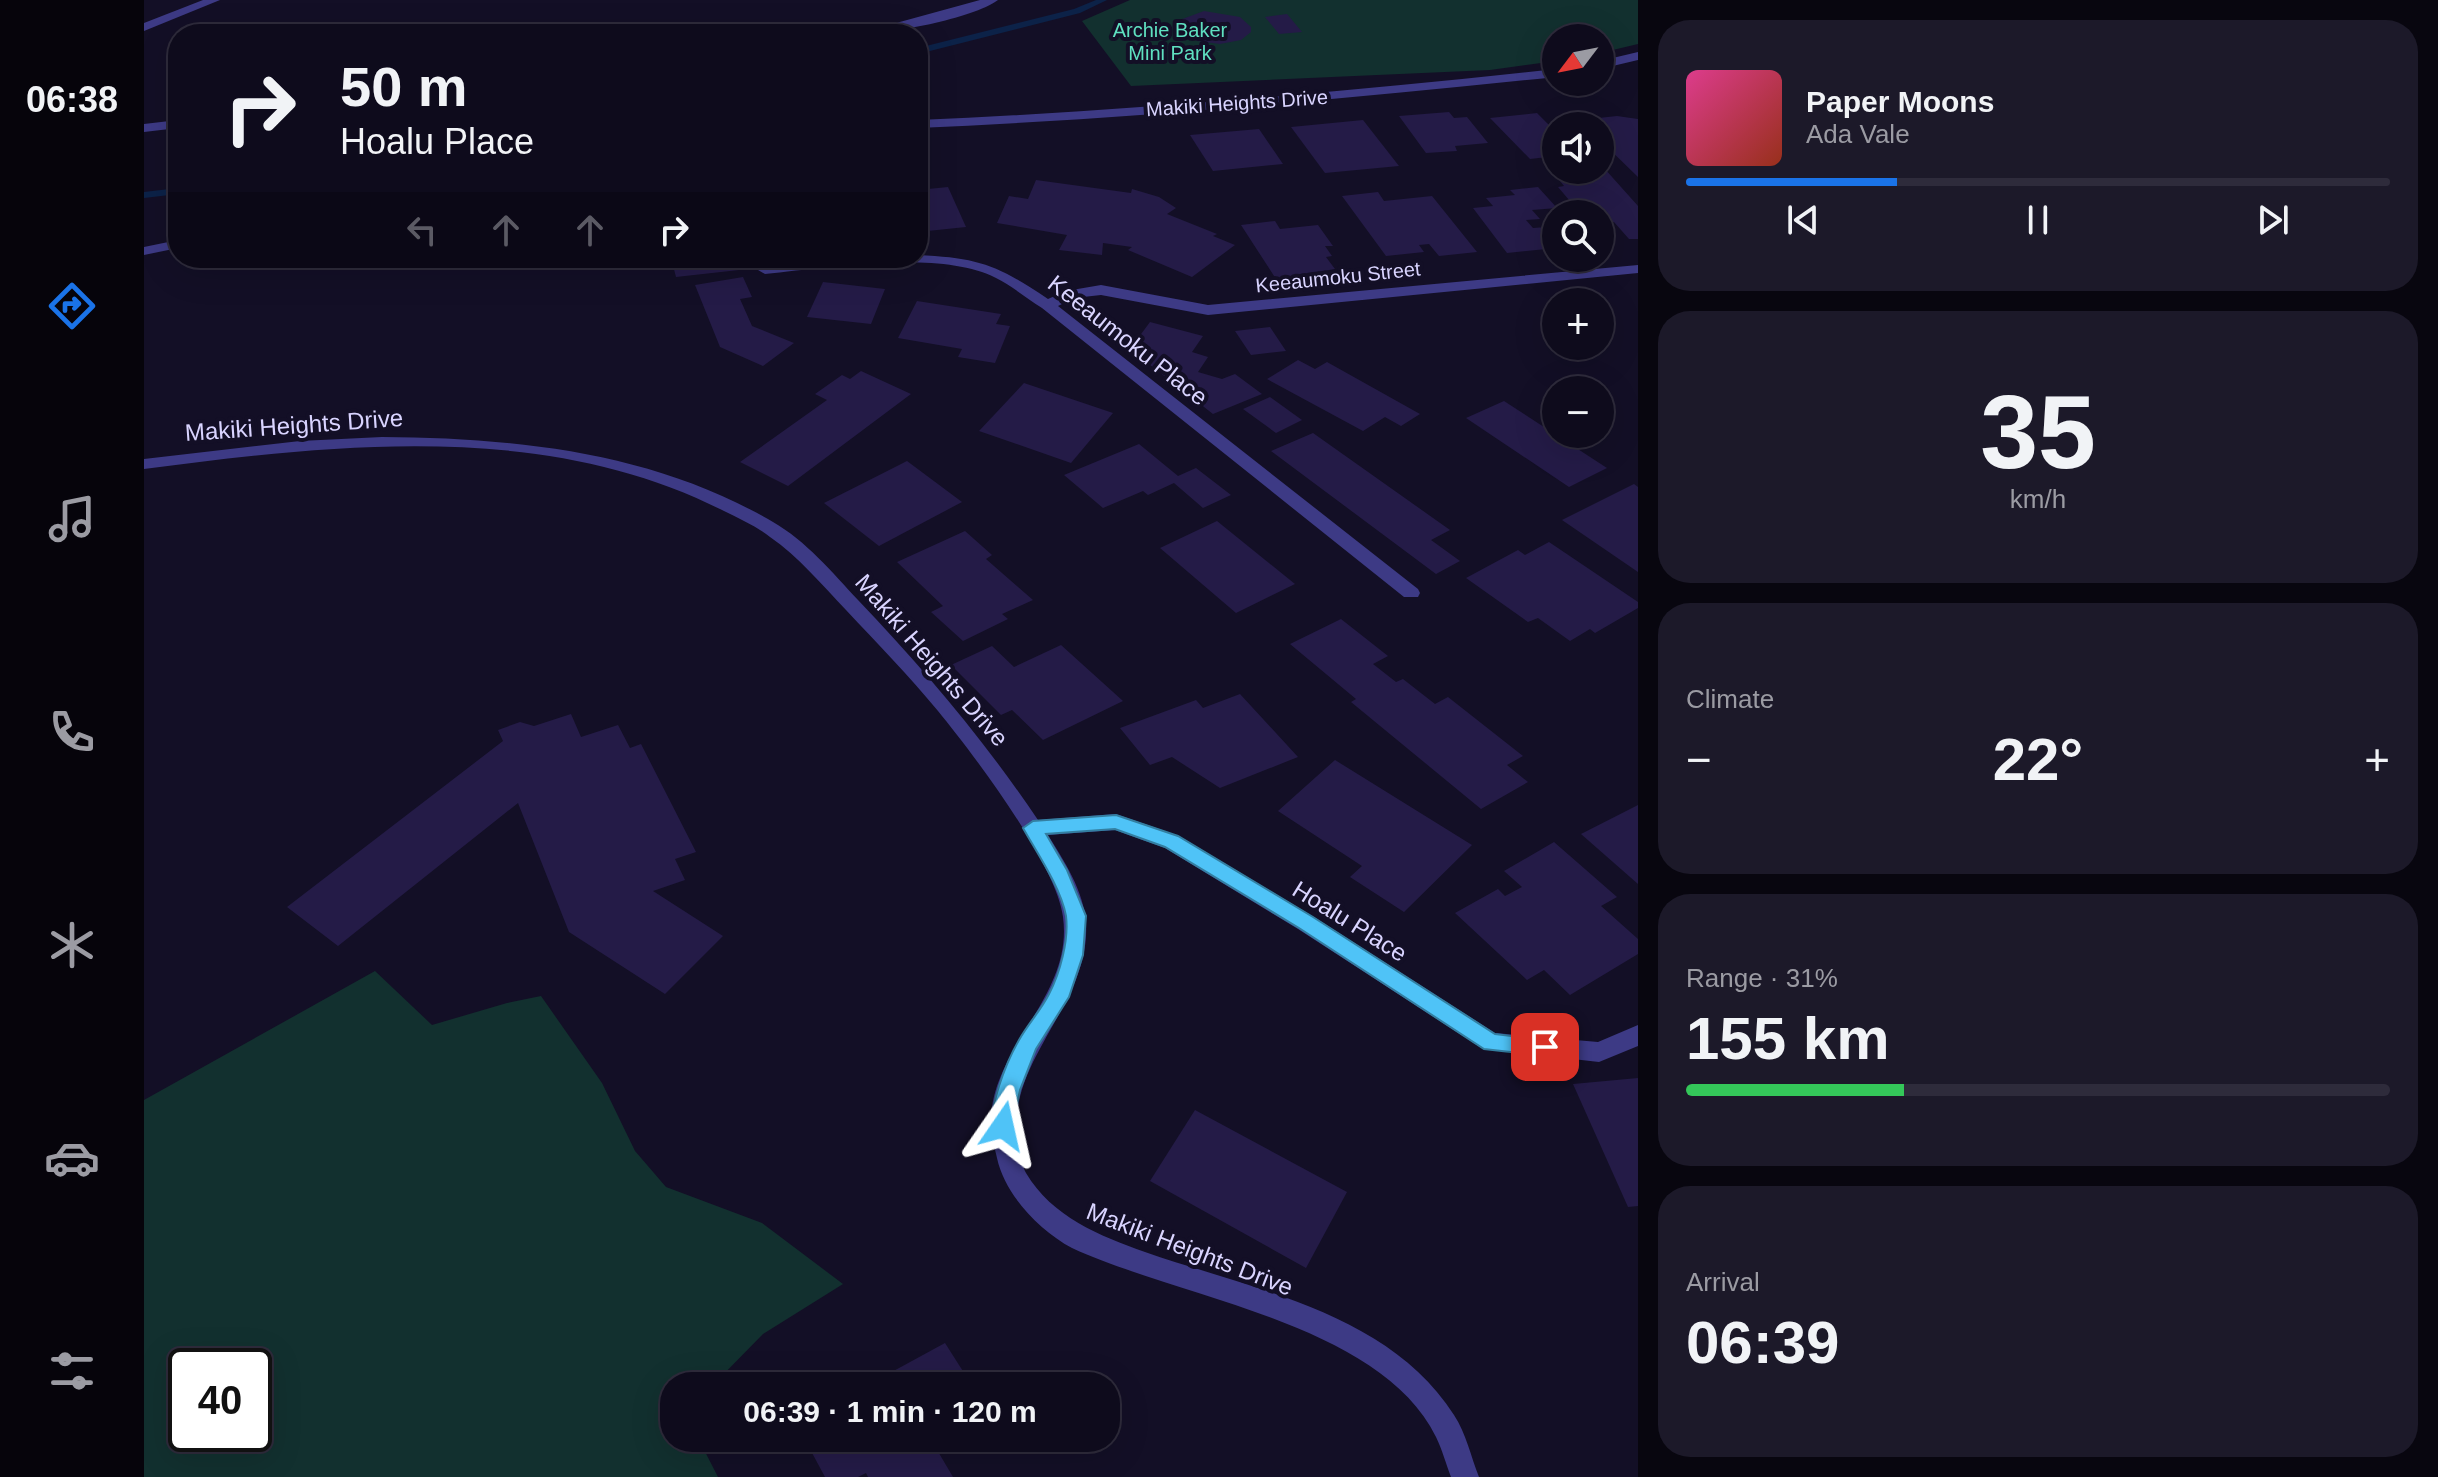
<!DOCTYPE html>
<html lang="en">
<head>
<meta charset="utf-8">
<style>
  body { margin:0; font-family:Arial,sans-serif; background:#1c1929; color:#f1f3f6; height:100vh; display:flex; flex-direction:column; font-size:30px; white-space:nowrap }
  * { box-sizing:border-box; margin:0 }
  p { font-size:26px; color:#9b9ba3 }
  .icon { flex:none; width:44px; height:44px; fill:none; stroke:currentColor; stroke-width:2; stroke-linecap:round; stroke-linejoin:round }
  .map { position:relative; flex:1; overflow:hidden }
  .side { display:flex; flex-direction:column; gap:20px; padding:20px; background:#08060f; width:800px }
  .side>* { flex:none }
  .banner { position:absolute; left:24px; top:24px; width:760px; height:244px; border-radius:32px; box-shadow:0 8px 32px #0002,0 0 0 2px #2e2b3b; background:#0e0b1c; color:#f1f3f6; overflow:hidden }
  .needle { width:52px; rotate:238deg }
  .controls { position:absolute; left:1398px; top:24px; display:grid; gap:16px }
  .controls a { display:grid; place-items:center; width:72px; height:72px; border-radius:50%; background:#0e0b1c; box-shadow:0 8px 32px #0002,0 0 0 2px #2e2b3b; font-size:40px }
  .speed { position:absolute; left:24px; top:1348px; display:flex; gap:16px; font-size:40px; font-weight:700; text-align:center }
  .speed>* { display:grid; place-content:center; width:104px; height:104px; border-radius:50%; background:#0e0b1c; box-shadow:0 8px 32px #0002,0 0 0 2px #2e2b3b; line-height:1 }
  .speed .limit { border:4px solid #111; border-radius:12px; background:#fff; color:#111 }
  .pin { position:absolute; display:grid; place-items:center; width:68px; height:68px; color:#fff; margin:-34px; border-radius:16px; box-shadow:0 4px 12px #0006 }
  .me { position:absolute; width:88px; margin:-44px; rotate:11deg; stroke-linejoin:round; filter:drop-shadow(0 0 6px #0008) }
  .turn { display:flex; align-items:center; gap:28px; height:168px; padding:0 40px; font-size:36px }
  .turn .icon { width:104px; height:104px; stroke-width:2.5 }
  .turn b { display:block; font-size:56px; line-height:68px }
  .lanes { display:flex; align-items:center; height:76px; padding:0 40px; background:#0003; justify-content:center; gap:40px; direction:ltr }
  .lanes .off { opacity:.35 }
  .big { font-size:60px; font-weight:700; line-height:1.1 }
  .side .card { flex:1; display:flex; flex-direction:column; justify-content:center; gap:12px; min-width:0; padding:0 28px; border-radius:32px; background:#1c1929 }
  .side .dial { align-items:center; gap:0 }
  .dial b { font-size:104px; line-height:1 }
  .song { display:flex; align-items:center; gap:24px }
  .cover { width:96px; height:96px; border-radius:12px; background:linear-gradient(135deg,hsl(330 70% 55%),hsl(10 70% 35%)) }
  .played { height:8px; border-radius:4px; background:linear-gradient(90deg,#1a73e8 30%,#2e2b3b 30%) }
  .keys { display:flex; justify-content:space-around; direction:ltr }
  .heat { display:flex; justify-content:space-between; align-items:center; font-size:44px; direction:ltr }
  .charge { height:12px; border-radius:6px; background:linear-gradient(90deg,#34c759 31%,#2e2b3b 0) }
  .trip { position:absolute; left:516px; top:1372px; width:460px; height:80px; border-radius:32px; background:#0e0b1c; box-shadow:0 8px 32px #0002,0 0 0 2px #2e2b3b; font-weight:700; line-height:80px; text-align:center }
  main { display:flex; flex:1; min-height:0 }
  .tabs { display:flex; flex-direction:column; width:144px; justify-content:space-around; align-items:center; background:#06040b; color:#9b9ba3 }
  .tabs .icon { width:56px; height:56px }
  .tabs .selected { color:#1a73e8 }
  .tabs b { font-size:36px; color:#f1f3f6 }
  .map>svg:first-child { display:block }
  .green { fill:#12302f; fill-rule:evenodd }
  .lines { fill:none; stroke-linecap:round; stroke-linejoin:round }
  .stream { fill:#0c2248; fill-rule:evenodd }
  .building { fill:#241b47 }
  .minor { fill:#3d3a85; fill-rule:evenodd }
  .route { fill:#4fc3f7; stroke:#337fa1; stroke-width:2 }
  .labels { text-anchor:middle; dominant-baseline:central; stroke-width:8; stroke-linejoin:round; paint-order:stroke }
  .far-park-label { font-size:20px; fill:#5fe0c0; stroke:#130f26 }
  .far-street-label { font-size:20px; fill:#d9d4ff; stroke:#130f26 }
  .street-label { font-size:24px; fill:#d9d4ff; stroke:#130f26 }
</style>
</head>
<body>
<main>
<nav class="tabs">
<b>06:38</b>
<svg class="icon selected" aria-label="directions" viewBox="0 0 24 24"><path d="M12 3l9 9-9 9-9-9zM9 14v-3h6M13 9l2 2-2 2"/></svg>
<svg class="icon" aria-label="music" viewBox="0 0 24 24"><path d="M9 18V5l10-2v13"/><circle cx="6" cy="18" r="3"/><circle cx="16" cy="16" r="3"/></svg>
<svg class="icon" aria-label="phone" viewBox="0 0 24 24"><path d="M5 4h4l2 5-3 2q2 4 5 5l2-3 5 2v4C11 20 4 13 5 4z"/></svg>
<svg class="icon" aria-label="climate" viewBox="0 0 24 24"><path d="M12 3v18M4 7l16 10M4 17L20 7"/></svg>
<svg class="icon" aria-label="car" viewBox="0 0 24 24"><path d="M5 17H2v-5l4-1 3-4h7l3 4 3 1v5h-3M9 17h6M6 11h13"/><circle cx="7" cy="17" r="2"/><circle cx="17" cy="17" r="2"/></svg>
<svg class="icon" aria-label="filters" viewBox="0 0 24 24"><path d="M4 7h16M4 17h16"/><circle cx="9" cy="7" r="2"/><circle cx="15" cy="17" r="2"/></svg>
</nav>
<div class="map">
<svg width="1494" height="1477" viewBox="0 0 1494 1477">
  <rect width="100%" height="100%" fill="#130f26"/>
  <g class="green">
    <path d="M986,0H1494V44L1456,53V38H1412V61L1346,70L987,86L938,21Z"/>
    <path d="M231,971L288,1025L363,1003L397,996L458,1083L491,1151L522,1187L618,1223L699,1284L619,1334L568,1386H530V1438H554L574,1477H0V1100ZM42,1366H110V1434H42Z"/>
  </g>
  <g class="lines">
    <g class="stream">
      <path d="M952,0H963L936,13L774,54V48L930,9Z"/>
      <path d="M34,188V194L0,198V192Z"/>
    </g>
  </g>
  <g class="building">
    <path d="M1060,11L1096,17L1107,27V32L1097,40L1076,44L1053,41L1035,32L1033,21Z"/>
    <path d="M1143,14L1158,32L1135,34L1121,17Z"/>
    <path d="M1305,112L1310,118L1323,117L1344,143L1311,146L1313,151L1282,153L1255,116Z"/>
    <path d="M1393,113L1407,127L1412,126V156L1386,159L1346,118Z"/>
    <path d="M1473,116L1494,119V177L1456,140V126H1442L1436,120Z"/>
    <path d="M1219,120L1255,166L1181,173L1147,127Z"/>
    <path d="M1115,129L1139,164L1069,171L1046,135Z"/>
    <path d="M1456,168H1460L1494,206V239H1485L1470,222L1456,224V214H1437L1414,187L1420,186L1408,171Z"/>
    <path d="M892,180L987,193L988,189L1015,197L1032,208L1023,214L1073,234L1069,236L1091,245L1048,277L984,250L988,247L959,243L958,255L915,250L923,235L853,223L865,196L884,199Z"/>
    <path d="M804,187L822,227L774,232V190Z"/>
    <path d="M1394,187L1413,208L1388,210L1396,219L1382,220L1389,228L1403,227L1412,238V248L1363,253L1329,208L1349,206L1342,198L1371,195L1366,190Z"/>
    <path d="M1234,192L1240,201L1288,196L1333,252L1295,256L1285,244L1275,245L1280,252L1242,256L1198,196Z"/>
    <path d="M1131,221L1136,229L1174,225L1189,246H1181L1188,256L1182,257L1191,269L1132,279L1097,225Z"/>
    <path d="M527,258H592L595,270L532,277Z"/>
    <path d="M599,277L608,297L596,299L608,326L650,343L619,366L576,347L551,285Z"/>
    <path d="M679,282L741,289L727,324L663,317Z"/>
    <path d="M773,301L857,314L852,324L866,326L851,363L814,357L818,349L754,338Z"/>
    <path d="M1006,322L1059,336L1048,352L1064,357L1054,372L1078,379L1091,374L1118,394L1069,414L1001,361L1007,358L991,354L996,347L989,345Z"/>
    <path d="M1126,327L1142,351L1107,355L1091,331Z"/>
    <path d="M1154,360L1171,369L1183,362L1276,414L1257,426L1241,417L1219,431L1123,379Z"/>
    <path d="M717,371L767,394L644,486L596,462L683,400L671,394L698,375L706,379Z"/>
    <path d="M880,383L969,413L927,463L835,431Z"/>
    <path d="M1126,397L1158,420L1132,433L1099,409Z"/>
    <path d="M1360,401L1463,468L1425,487L1322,418Z"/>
    <path d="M1169,433L1306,530L1287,540L1316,561L1292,574L1127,451Z"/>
    <path d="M995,444L1034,476L1052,468L1087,495L1059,508L1030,483L1004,495L999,491L959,508L920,475Z"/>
    <path d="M763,461L818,502L735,546L680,503Z"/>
    <path d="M1490,484L1494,487V572L1418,520Z"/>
    <path d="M1073,521L1151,584L1092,613L1016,548Z"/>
    <path d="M821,531L848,555L842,559L889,600L858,614L864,619L819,641L787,612L799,606L753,562Z"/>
    <path d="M1405,542L1494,602V608L1451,633L1446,629L1426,641L1394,618L1384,622L1322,578L1374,550L1381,555Z"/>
    <path d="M1197,619L1244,656L1229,664L1252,682L1259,679L1291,704L1304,697L1379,756L1363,765L1384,782L1337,809L1207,702L1212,699L1146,644Z"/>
    <path d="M917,645L979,701L899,740L868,710L857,715L807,665L848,646L870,667Z"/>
    <path d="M1096,694L1154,757L1076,788L1028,757L1006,765L976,728L1052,700L1059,708Z"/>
    <path d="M427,714L437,737L474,725L486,748L497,744L552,852L531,859L541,880L509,891L579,936L521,994L425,932L374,803L194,946L143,907L359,741L354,730L376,722L390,726Z"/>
    <path d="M1191,760L1328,845L1260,912L1206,877L1218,866L1134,811Z"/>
    <path d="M1494,805V884L1437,834Z"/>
    <path d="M1410,842L1473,897L1457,906L1494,939V954L1426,995L1400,970L1383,980L1311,913L1354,889L1361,896L1378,887L1360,871Z"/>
    <path d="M1494,1078V1206L1484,1207L1429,1084Z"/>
    <path d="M1051,1110L1203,1192L1162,1268L1006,1181Z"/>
    <path d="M801,1343L822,1376L804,1386H722Z"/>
    <path d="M660,1438H786L809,1477H724L722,1473L714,1477H681Z"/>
  </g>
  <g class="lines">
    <g class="minor">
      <path d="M59,0H76L0,31V23Z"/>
      <path d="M836,0H854C828,19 745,34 712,34Z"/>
      <path d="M1494,52V60L1456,69V61Z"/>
      <path d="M1412,69V77C1200,99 987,119 774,128V120C987,111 1200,92 1412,69Z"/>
      <path d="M34,120V128L0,132V124Z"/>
      <path d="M34,240V248L0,255V247Z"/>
      <path d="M774,255C836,258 853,265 904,299L922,291L957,285L1064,305L1494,265V273L1064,315L957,295L930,298L914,306L1274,589L1276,593L1274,597H1260L898,308C882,298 868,286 852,278C795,249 684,268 621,274L614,270L621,266L697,258H774Z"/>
      <path d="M238,437C374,438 509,452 629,522C662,541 688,572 714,600C780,669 840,740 894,820L972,814L1035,836L1170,917L1351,1033L1454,1042L1494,1025V1046L1455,1062L1339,1049L1154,929L1021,848L971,830L904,835C920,861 940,891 942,923C947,1008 854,1065 876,1150C878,1157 878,1166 882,1173C908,1217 956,1236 1001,1252C1107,1289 1245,1312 1310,1415C1322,1433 1327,1457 1335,1477H1307C1302,1464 1298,1449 1292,1437C1236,1323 1035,1298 928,1248C895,1230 861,1195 853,1158C851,1148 847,1138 847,1128C843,1049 930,998 919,917C912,863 830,755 794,711C765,676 733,643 702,610C678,585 655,557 626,537C612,526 596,519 580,511C402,420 191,444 0,469V459L156,441Z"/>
    </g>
  </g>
  <path class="route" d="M972,815L1034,836L1169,917L1351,1034L1409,1041L1412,1047L1409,1053L1401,1056L1340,1049L1155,928L1021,847L971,829L902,834L923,870L942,916L939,955L925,997L892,1049L876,1090L867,1133L859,1135L851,1133C841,1112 864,1059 875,1040C884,1024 897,1010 905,994C916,973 925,940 922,916C917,888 893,853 879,828L889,821Z"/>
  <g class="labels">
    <g class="far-park-label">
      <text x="1026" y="30">Archie Baker<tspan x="1026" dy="23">Mini Park</tspan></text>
    </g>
    <g class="far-street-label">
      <text transform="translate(1093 103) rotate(-4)">Makiki Heights Drive</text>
      <text transform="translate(1194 277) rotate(-6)">Keeaumoku Street</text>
    </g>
    <g class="street-label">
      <text transform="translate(984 340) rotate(38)">Keeaumoku Place</text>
      <text transform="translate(150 425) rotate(-4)">Makiki Heights Drive</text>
      <text transform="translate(788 660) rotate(49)">Makiki Heights Drive</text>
      <text transform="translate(1206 921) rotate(32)">Hoalu Place</text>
      <text transform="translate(1046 1249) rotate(21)">Makiki Heights Drive</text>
    </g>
  </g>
</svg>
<div class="controls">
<a><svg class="needle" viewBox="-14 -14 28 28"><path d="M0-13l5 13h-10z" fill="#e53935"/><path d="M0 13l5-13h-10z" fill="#9b9ba3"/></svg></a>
<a><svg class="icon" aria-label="sound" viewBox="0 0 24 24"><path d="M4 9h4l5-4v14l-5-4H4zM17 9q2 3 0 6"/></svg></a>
<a><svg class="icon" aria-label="search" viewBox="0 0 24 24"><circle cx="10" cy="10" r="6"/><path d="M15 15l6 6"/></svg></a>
<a>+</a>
<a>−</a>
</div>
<div class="speed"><div class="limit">40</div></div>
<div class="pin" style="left:1401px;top:1047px;background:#d93025"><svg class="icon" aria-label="arrive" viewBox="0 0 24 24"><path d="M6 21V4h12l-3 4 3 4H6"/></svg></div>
<svg class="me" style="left:859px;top:1126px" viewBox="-20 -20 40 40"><path d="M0-17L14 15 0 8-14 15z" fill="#4fc3f7" stroke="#fff" stroke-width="4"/></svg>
<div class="trip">06:39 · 1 min · 120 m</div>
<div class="banner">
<div class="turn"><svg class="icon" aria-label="right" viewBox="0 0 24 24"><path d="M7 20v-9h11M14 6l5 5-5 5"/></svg><div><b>50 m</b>Hoalu Place</div></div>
<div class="lanes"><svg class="icon off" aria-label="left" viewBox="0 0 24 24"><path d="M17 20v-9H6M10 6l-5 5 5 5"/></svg><svg class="icon off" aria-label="ahead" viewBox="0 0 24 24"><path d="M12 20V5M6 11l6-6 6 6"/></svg><svg class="icon off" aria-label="ahead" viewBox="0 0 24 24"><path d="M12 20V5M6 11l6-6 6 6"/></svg><svg class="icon" aria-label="right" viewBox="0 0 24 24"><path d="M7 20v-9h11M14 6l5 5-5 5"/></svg></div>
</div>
</div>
<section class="side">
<div class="card">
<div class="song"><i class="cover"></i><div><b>Paper Moons</b><p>Ada Vale</p></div></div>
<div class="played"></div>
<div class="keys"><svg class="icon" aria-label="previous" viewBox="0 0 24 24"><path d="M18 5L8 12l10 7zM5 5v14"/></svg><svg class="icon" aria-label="pause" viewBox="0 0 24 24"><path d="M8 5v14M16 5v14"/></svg><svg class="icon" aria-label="next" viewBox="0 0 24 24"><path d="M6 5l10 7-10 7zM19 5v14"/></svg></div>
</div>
<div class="card dial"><b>35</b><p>km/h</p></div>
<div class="card"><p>Climate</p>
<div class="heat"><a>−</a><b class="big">22°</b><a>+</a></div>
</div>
<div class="card"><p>Range · 31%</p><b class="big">155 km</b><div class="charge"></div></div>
<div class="card"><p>Arrival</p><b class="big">06:39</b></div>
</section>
</main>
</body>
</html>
